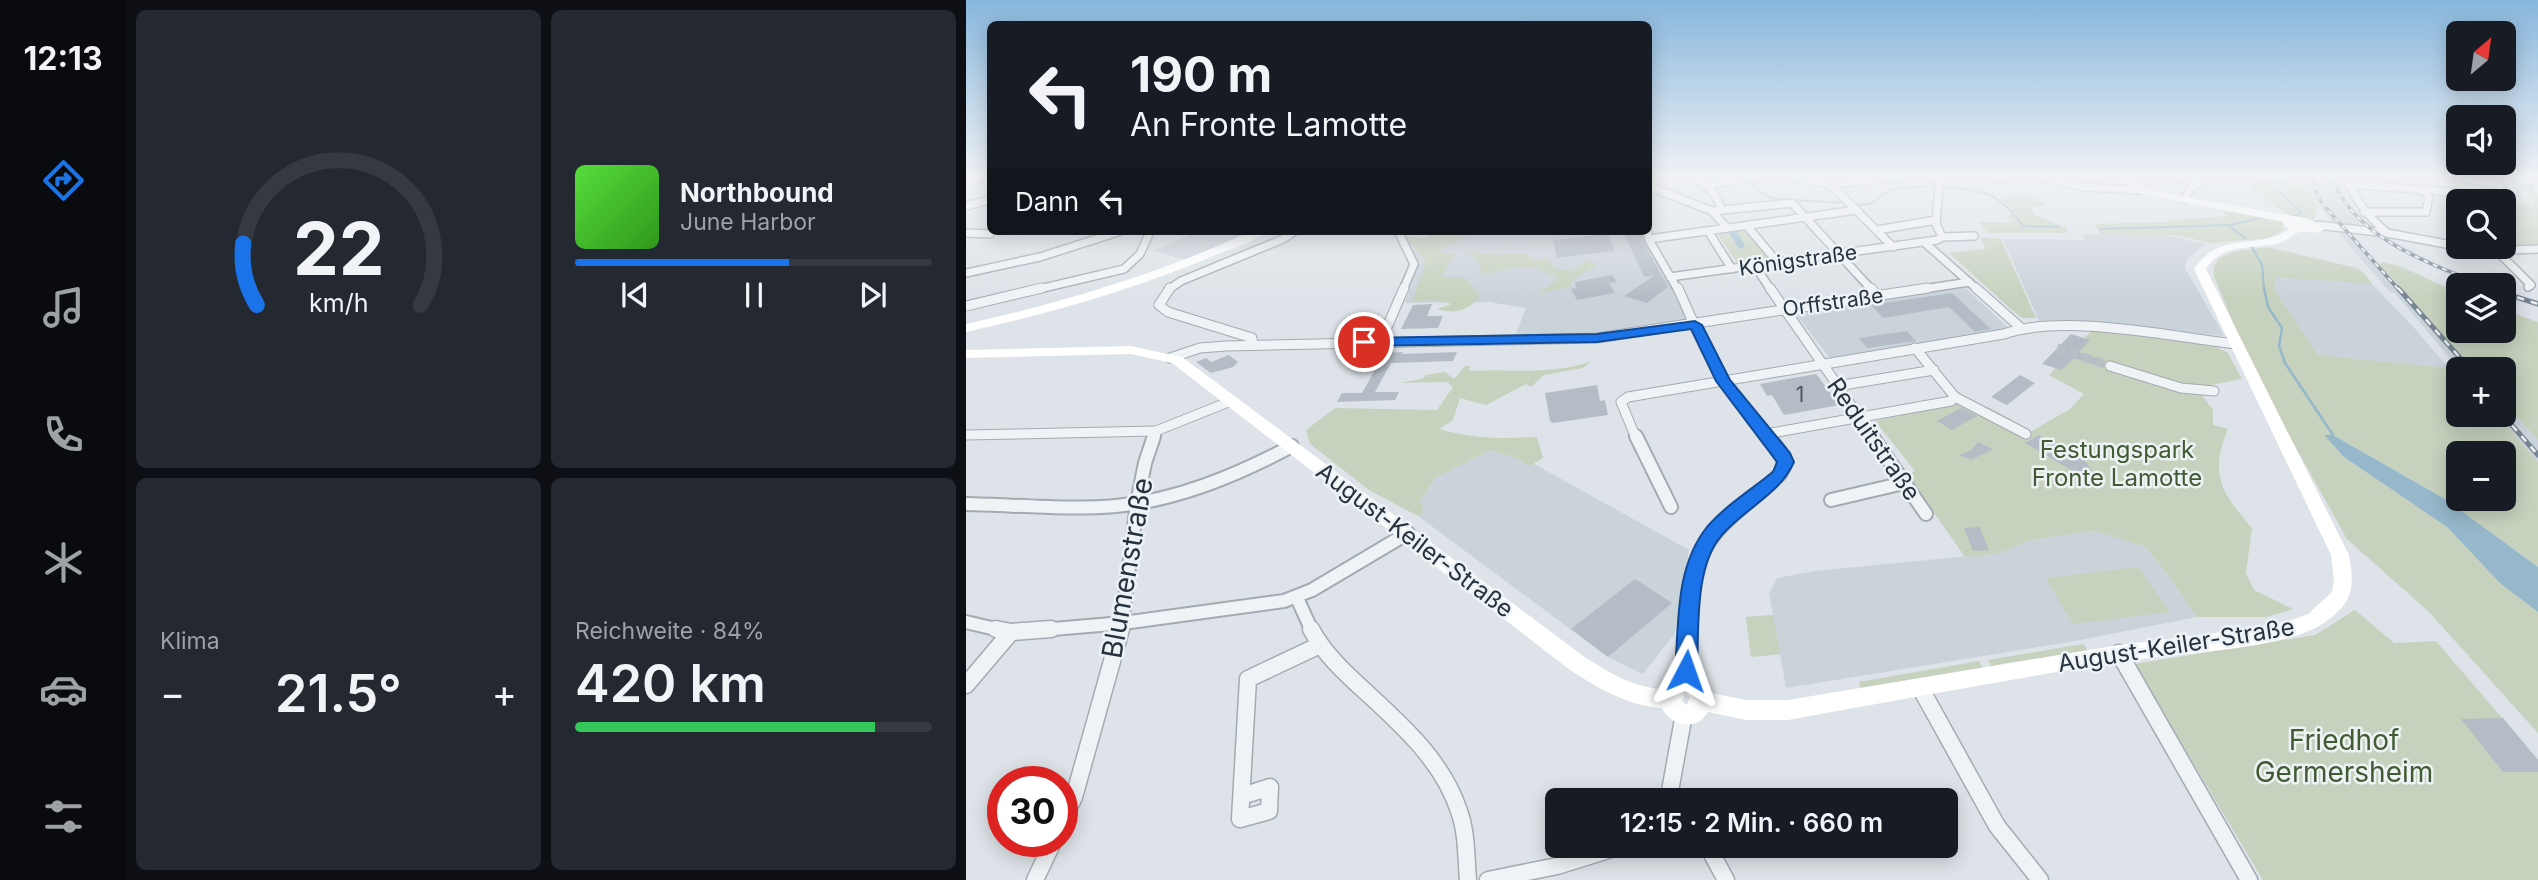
<!DOCTYPE html>
<html lang="de">
<head>
<meta charset="utf-8">
<style>
  body { margin:0; font-family:Inter,sans-serif; background:#242831; color:#f1f3f6; height:100vh; display:flex; flex-direction:column; font-size:26px; white-space:nowrap }
  * { box-sizing:border-box; margin:0 }
  p { font-size:23px; color:#9ea1a6 }
  .icon { flex:none; width:38px; height:38px; fill:none; stroke:currentColor; stroke-width:2; stroke-linecap:round; stroke-linejoin:round }
  .map { position:relative; flex:1; overflow:hidden }
  .details { display:flex; flex-direction:column; gap:10px; padding:10px; background:#0d0f14; width:840px }
  .details>* { flex:none }
  .hud { position:absolute; left:21px; top:21px; width:665px; height:214px; border-radius:10px; box-shadow:0 4px 18px #0003; background:#171b24; color:#f1f3f6; overflow:hidden }
  .needle { width:46px; rotate:29deg }
  .tools { position:absolute; left:1480px; top:21px; display:grid; gap:14px }
  .tools a { display:grid; place-items:center; width:70px; height:70px; border-radius:10px; background:#171b24; box-shadow:0 4px 18px #0003; font-size:35px }
  .speed { position:absolute; left:21px; top:766px; display:flex; gap:14px; font-size:35px; font-weight:700; text-align:center }
  .speed>* { display:grid; place-content:center; width:91px; height:91px; border-radius:50%; background:#171b24; box-shadow:0 4px 18px #0003; line-height:1 }
  .speed .limit { border:10px solid #d22; background:#fff; color:#111 }
  .pin { position:absolute; display:grid; place-items:center; width:60px; height:60px; color:#fff; margin:-30px; border:4px solid #fff; border-radius:50%; box-shadow:0 2px 7px #0007 }
  .me { position:absolute; width:77px; margin:-38px; rotate:4deg; stroke-linejoin:round; filter:drop-shadow(0 0 5px #0008) }
  .turn { display:flex; align-items:center; gap:24px; height:147px; padding:0 28px; font-size:32px }
  .turn .icon { width:91px; height:91px; stroke-width:2.5 }
  .turn b { display:block; font-size:49px; line-height:60px }
  .then { display:flex; align-items:center; height:66px; padding:0 28px; background:#0003; gap:14px; font-size:26px }
  .big { font-size:52px; font-weight:600; line-height:1.1 }
  .details .tile { flex:1; display:flex; flex-direction:column; justify-content:center; gap:10px; min-width:0; padding:0 24px; border-radius:10px; background:#242831 }
  .details .dial { align-items:center; gap:0 }
  .dial svg { height:182px; overflow:visible; fill:none; stroke:#363941; stroke-width:7; stroke-linecap:round; text-anchor:middle }
  .dial text { fill:#f1f3f6; stroke:none }
  .song { display:flex; align-items:center; gap:21px }
  .cover { width:84px; height:84px; border-radius:10px; background:linear-gradient(135deg,hsl(110 70% 55%),hsl(110 70% 35%)) }
  .played { height:7px; border-radius:4px; background:linear-gradient(90deg,#1a73e8 60%,#363941 60%) }
  .keys { display:flex; justify-content:space-around; direction:ltr }
  .heat { display:flex; justify-content:space-between; align-items:center; font-size:38px; direction:ltr }
  .charge { height:10px; border-radius:5px; background:linear-gradient(90deg,#34c759 84%,#363941 0) }
  .details .tiles { flex:1; display:grid; gap:10px; grid-template-columns:repeat(2,1fr) }
  .trip { position:absolute; left:579px; top:788px; width:413px; height:70px; border-radius:10px; background:#171b24; box-shadow:0 4px 18px #0003; font-weight:600; line-height:70px; text-align:center }
  main { display:flex; flex:1; min-height:0 }
  .tab-bar { display:flex; flex-direction:column; width:126px; justify-content:space-around; align-items:center; background:#090b0e; color:#9ea1a6 }
  .tab-bar .icon { width:49px; height:49px }
  .tab-bar .active { color:#1a73e8 }
  .tab-bar b { font-size:32px; color:#f1f3f6 }
  .map>svg:first-child { display:block }
  .built { fill:#cbd3da }
  .green { fill:#c6d2be; fill-rule:evenodd }
  .water { fill:#96b8ca }
  .lines { fill:none; stroke-linecap:round; stroke-linejoin:round }
  .stream-far1 { stroke:#96b8ca; stroke-width:2 }
  .stream { stroke:#96b8ca; stroke-width:2.5 }
  .canal { stroke:#96b8ca; stroke-width:7 }
  .building { fill:#b4bdc5 }
  .street-tunnel { stroke:#b8c0c6; stroke-width:9; stroke-dasharray:9 4.5; stroke-linecap:butt }
  .street-far3-casing { stroke:#a2abb2; stroke-width:10 }
  .street-far2-casing { stroke:#a2abb2; stroke-width:11 }
  .street-far1-casing { stroke:#a2abb2; stroke-width:16 }
  .street-casing { stroke:#a2abb2; stroke-width:19 }
  .street-far3 { stroke:#f0f3f6; stroke-width:7 }
  .street-far2 { stroke:#f0f3f6; stroke-width:9 }
  .street-far1 { stroke:#f0f3f6; stroke-width:12 }
  .street { stroke:#f0f3f6; stroke-width:16 }
  .secondary { fill:#fff; fill-rule:evenodd }
  .rail-far1-casing { stroke:#768592; stroke-width:3.5 }
  .rail-casing { stroke:#768592; stroke-width:5 }
  .rail-far1 { stroke:#edf2f5; stroke-width:2; stroke-dasharray:5; stroke-linecap:butt }
  .rail { stroke:#edf2f5; stroke-width:2.5; stroke-dasharray:7; stroke-linecap:butt }
  .route { fill:#1a73e8; stroke:#114b97; stroke-width:2 }
  .labels { text-anchor:middle; dominant-baseline:central; stroke-width:5; stroke-linejoin:round; paint-order:stroke }
  .far-street-label { font-size:21px; fill:#26333f; stroke:#edf2f5 }
  .number-label { font-size:21px; fill:#4a5660 }
  .street-label { font-size:24px; fill:#26333f; stroke:#edf2f5 }
  .park-label { font-size:24px; fill:#415b33; stroke:#edf2f5 }
  .near-street-label { font-size:28px; fill:#26333f; stroke:#edf2f5 }
  .near-park-label { font-size:28px; fill:#415b33; stroke:#edf2f5 }
</style>
</head>
<body>
<main>
<nav class="tab-bar">
<b>12:13</b>
<svg class="icon active" aria-label="directions" viewBox="0 0 24 24"><path d="M12 3l9 9-9 9-9-9zM9 14v-3h6M13 9l2 2-2 2"/></svg>
<svg class="icon" aria-label="music" viewBox="0 0 24 24"><path d="M9 18V5l10-2v13"/><circle cx="6" cy="18" r="3"/><circle cx="16" cy="16" r="3"/></svg>
<svg class="icon" aria-label="phone" viewBox="0 0 24 24"><path d="M5 4h4l2 5-3 2q2 4 5 5l2-3 5 2v4C11 20 4 13 5 4z"/></svg>
<svg class="icon" aria-label="climate" viewBox="0 0 24 24"><path d="M12 3v18M4 7l16 10M4 17L20 7"/></svg>
<svg class="icon" aria-label="car" viewBox="0 0 24 24"><path d="M5 17H2v-5l4-1 3-4h7l3 4 3 1v5h-3M9 17h6M6 11h13"/><circle cx="7" cy="17" r="2"/><circle cx="17" cy="17" r="2"/></svg>
<svg class="icon" aria-label="filters" viewBox="0 0 24 24"><path d="M4 7h16M4 17h16"/><circle cx="9" cy="7" r="2"/><circle cx="15" cy="17" r="2"/></svg>
</nav>
<section class="details">
<div class="tiles">
<div class="tile dial"><svg viewBox="0 0 100 80">
<path d="M14 69A42 42 0 1 1 86 69"/>
<path d="M14 69A42 42 0 0 1 8 42" stroke="#1a73e8"/>
<text x="50" y="56" font-size="32" font-weight="700">22</text>
<text x="50" y="72" font-size="11">km/h</text>
</svg></div>
<div class="tile">
<div class="song"><i class="cover"></i><div><b>Northbound</b><p>June Harbor</p></div></div>
<div class="played"></div>
<div class="keys"><svg class="icon" aria-label="previous" viewBox="0 0 24 24"><path d="M18 5L8 12l10 7zM5 5v14"/></svg><svg class="icon" aria-label="pause" viewBox="0 0 24 24"><path d="M8 5v14M16 5v14"/></svg><svg class="icon" aria-label="next" viewBox="0 0 24 24"><path d="M6 5l10 7-10 7zM19 5v14"/></svg></div>
</div>
<div class="tile"><p>Klima</p>
<div class="heat"><a>−</a><b class="big">21.5°</b><a>+</a></div>
</div>
<div class="tile"><p>Reichweite · 84%</p><b class="big">420 km</b><div class="charge"></div></div>
</div>
</section>
<div class="map">
<svg width="1572" height="880" viewBox="0 0 1572 880">
  <rect width="100%" height="100%" fill="#dde3e8"/>
  <g class="built">
    <path d="M1341,175H1368L1370,188L1378,203L1399,223L1379,227L1508,369H1493L1429,293L1424,292L1378,239L1343,191Z"/>
    <path d="M232,231H285L221,260L188,251Z"/>
    <path d="M491,231H677L721,319L630,333L550,334L560,308L523,302L439,303L451,269L447,251Z"/>
    <path d="M1116,234L1202,235L1239,244L1222,258L1219,268L1258,336L1102,320L1073,321L1037,239L1119,240Z"/>
    <path d="M1406,235L1420,237L1471,264L1522,285H1510L1479,273Z"/>
    <path d="M1310,276L1406,284L1451,331L1482,368L1352,355L1309,291Z"/>
    <path d="M998,287L1045,330L865,359L828,312Z"/>
    <path d="M1538,402L1572,440V462L1532,415H1538Z"/>
    <path d="M524,450L550,458L564,466L568,464L723,550L709,633L677,674L642,657L452,516L459,512L454,501L468,479Z"/>
    <path d="M1128,531L1179,547L1196,567L1231,617L1109,641L820,688L814,654L785,657L780,617L807,615L803,593L811,578L849,571L1034,553L1065,540Z"/>
  </g>
  <g class="green">
    <path d="M1304,175H1340L1343,191L1352,206L1348,220L1324,216L1286,190L1289,184Z"/>
    <path d="M1542,182L1546,200L1569,204L1568,199L1562,197L1561,193L1572,194V247H1543L1536,184Z"/>
    <path d="M1039,196H1069L1072,202H1078L1079,205L1065,207L1069,215L1101,228V233H1023L1012,222L1045,223L1041,215H1050L1034,198Z"/>
    <path d="M1224,203L1312,219L1317,222V230L1303,238L1246,243L1209,235L1135,234L1128,224L1202,222L1205,220L1261,216L1254,209Z"/>
    <path d="M778,228L805,261L773,265L749,231Z"/>
    <path d="M472,231H522C505,232 487,241 474,252L489,254L476,277H498L514,296C502,311 490,314 471,309L486,304L469,300L446,301L460,262L438,236L457,238Z"/>
    <path d="M1015,238L1035,239L1070,318H1056L1046,310L983,253L1019,249Z"/>
    <path d="M1302,247L1390,268L1397,272L1406,284L1310,277L1309,291L1352,355L1493,369V415H1532L1572,462V567L1479,499L1367,435L1359,436L1378,457L1481,527L1535,584L1572,612V733L1464,613L1381,539L1285,367L1248,276V266L1253,258L1266,252ZM1493,453H1538V499H1493Z"/>
    <path d="M510,252L526,255L562,253L564,260H582L589,268L606,271L623,259L631,265L606,280L603,287L572,294L593,279L569,268H548L517,274L513,262L500,255Z"/>
    <path d="M1417,262L1436,267L1493,293V331H1538V310L1572,322V440L1538,402V369H1508L1412,264Z"/>
    <path d="M1127,329L1247,345L1262,353L1276,379L1236,387L1232,390L1247,410V425L1262,429C1243,475 1255,492 1286,528L1280,573L1288,590L1327,609L1301,617H1231L1196,567L1179,547L1128,531L1065,540L1034,553L999,557L941,474L949,471L909,421L999,399L1024,408L1066,431L1104,409L1118,394L1083,375Z"/>
    <path d="M626,361L617,368L578,375L565,387L560,384L520,405L494,398L487,420L473,429C506,439 538,439 571,437L577,458L564,466L550,458L524,450L468,479L454,501L459,512L452,516L403,490L344,444L340,430L369,408L471,410L487,387L481,382L433,383L456,379L460,375L479,372L488,379L499,366H504L503,371C546,368 584,376 626,361Z"/>
    <path d="M1172,567L1204,612L1107,624L1080,578Z"/>
    <path d="M1389,610L1428,643L1470,641L1572,760V880H1297L1168,664L1349,635Z"/>
    <path d="M807,615L814,654L785,657L780,617Z"/>
    <path d="M1117,644L1122,651L1035,664L1034,667H1025L1022,660Z"/>
    <path d="M1013,661L1017,668L895,689L893,682Z"/>
  </g>
  <path class="water" d="M1358,435H1367L1479,499L1572,567V612L1535,584L1481,527L1378,457Z"/>
  <g class="lines">
    <g class="stream-far1">
      <path d="M1322,175L1312,190L1336,213L1328,216"/>
      <path d="M780,182L803,197L817,201"/>
      <path d="M980,187C1020,190 1033,194 1057,226L1093,227"/>
      <path d="M827,200L879,203"/>
      <path d="M889,205L904,204L925,189L969,186"/>
      <path d="M1262,225L1279,238"/>
      <path d="M1134,229L1265,225L1298,217"/>
      <path d="M1286,247L1296,265L1298,290"/>
    </g>
    <path class="stream" d="M1298,288L1302,307L1316,328L1313,346L1319,363L1367,435"/>
    <path class="canal" d="M767,233L775,245"/>
  </g>
  <g class="building">
    <path d="M1545,179L1567,183L1568,193L1555,190L1556,198L1547,196Z"/>
    <path d="M657,231H674L678,243L702,287L681,303L658,296L689,275L678,277Z"/>
    <path d="M642,234L648,251L591,258L587,240Z"/>
    <path d="M646,275L651,282L643,283L649,293L611,300L605,289L610,288L609,282Z"/>
    <path d="M986,293L1025,329L1009,332L983,307L917,318L905,305Z"/>
    <path d="M466,304L461,316H477L472,328L435,329L447,305Z"/>
    <path d="M941,331L950,341L901,348L893,338Z"/>
    <path d="M1105,334L1124,340L1113,352L1139,361L1137,368L1108,358L1096,370L1076,364Z"/>
    <path d="M437,352L436,354L491,352L487,361L425,363L409,392H433L429,400L371,402L376,393H396L413,363H393L398,354Z"/>
    <path d="M263,355L272,362L267,367L245,373L230,362L240,358L245,362Z"/>
    <path d="M850,374L874,405L818,415L806,395L801,396L794,384Z"/>
    <path d="M1054,375L1069,383L1041,405L1025,397Z"/>
    <path d="M631,385L634,401L639,400L642,415L587,423L584,421L579,393Z"/>
    <path d="M995,408L1011,416L986,430L971,421Z"/>
    <path d="M1073,435L1119,461L1129,475L1105,470L1059,443Z"/>
    <path d="M1012,442L1027,449L1005,460L993,455L1005,450Z"/>
    <path d="M1014,527L1015,531L1023,550L1007,551L998,528Z"/>
    <path d="M669,579L706,603L642,657L605,629Z"/>
    <path d="M1537,718L1572,760V772H1537L1495,719Z"/>
  </g>
  <g class="lines">
    <path class="street-tunnel" d="M1091,348L1144,366"/>
    <g class="street-far3-casing">
      <g id="street-far3">
        <path d="M712,175C733,180 749,187 755,209"/>
        <path d="M811,175L864,184L951,176L974,177"/>
        <path d="M1067,175L1118,187L1174,190"/>
        <path d="M1207,175L1232,183"/>
        <path d="M1380,175C1389,201 1401,215 1421,233"/>
        <path d="M1484,175L1533,185L1534,201"/>
        <path d="M1021,177L1041,179L1045,175"/>
        <path d="M0,182L24,177"/>
        <path d="M864,184L927,247"/>
        <path d="M1383,184L1533,196"/>
        <path d="M742,185L803,175"/>
        <path d="M682,186L746,211L761,228"/>
        <path d="M1219,199L1225,187L1246,175"/>
        <path d="M0,206L24,200"/>
        <path d="M746,211L826,203L906,290"/>
        <path d="M1398,212H1460L1463,197L1457,190"/>
        <path d="M1351,225L1421,233L1518,251L1572,249"/>
        <path d="M781,226L812,263"/>
        <path d="M911,230L970,220"/>
        <path d="M432,231L448,264L437,290"/>
        <path d="M681,231L683,240L712,290"/>
        <path d="M742,231L766,269"/>
        <path d="M0,233L24,234"/>
        <path d="M976,237L1008,236"/>
        <path d="M683,239L891,210"/>
        <path d="M959,243L1012,290"/>
        <path d="M1533,253L1565,285L1562,287"/>
        <path d="M789,266L805,290"/>
        <path d="M0,273L74,257L155,231"/>
        <path d="M704,277L971,240L976,237L970,224L974,175"/>
        <path d="M69,290L158,269L174,254L184,232L178,231"/>
        <path d="M202,290L215,281L317,239L329,231"/>
        <path d="M951,290L1003,282"/>
      </g>
    </g>
    <g class="street-far2-casing">
      <g id="street-far2">
        <path d="M204,288L193,305L202,312L286,338L287,345"/>
        <path d="M712,288L727,322"/>
        <path d="M804,288L908,438"/>
        <path d="M905,288L912,296"/>
        <path d="M1010,288L1055,328"/>
        <path d="M0,306L76,288"/>
        <path d="M730,323L962,288"/>
        <path d="M729,325L758,381L804,438"/>
        <path d="M415,341L438,288"/>
        <path d="M949,348L989,397"/>
        <path d="M204,358L234,348L260,346L631,338L722,324"/>
        <path d="M1144,366L1215,388L1248,391"/>
        <path d="M871,386L968,370"/>
        <path d="M989,397L1060,434"/>
        <path d="M800,434L985,401L989,397"/>
        <path d="M0,435L190,431"/>
        <path d="M188,438L190,431L265,401"/>
        <path d="M670,438L655,402L662,397L1038,334C1097,313 1206,337 1270,344"/>
      </g>
    </g>
    <g class="street-far1-casing">
      <g id="street-far1">
        <path d="M670,436L705,507"/>
        <path d="M906,436L960,514"/>
        <path d="M865,500L938,483"/>
        <path d="M0,504C50,505 100,510 150,506C212,500 271,475 326,446"/>
        <path d="M331,598L346,631"/>
        <path d="M0,622L38,631"/>
        <path d="M64,631L157,623L318,601L346,590L442,533"/>
        <path d="M155,631L171,503L179,463L188,436"/>
        <path d="M721,631C729,532 747,535 814,474C824,458 812,449 802,436"/>
      </g>
    </g>
    <g class="street-casing">
      <g id="street">
        <path d="M30,629L45,632L85,629"/>
        <path d="M345,629C358,654 380,674 401,693C438,727 477,762 493,811C501,833 500,857 502,880"/>
        <path d="M1153,653L1283,880"/>
        <path d="M0,685L45,632"/>
        <path d="M721,685V629"/>
        <path d="M955,689L1031,826L1074,880"/>
        <path d="M276,796L304,787L303,811L274,819L282,679L354,645"/>
        <path d="M699,800L704,791L718,714"/>
        <path d="M96,822L108,797L155,629"/>
        <path d="M741,845L760,880"/>
        <path d="M69,880L87,842"/>
        <path d="M522,880L591,866L658,845"/>
      </g>
    </g>
    <use href="#street-far3" class="street-far3"/>
    <use href="#street-far2" class="street-far2"/>
    <use href="#street-far1" class="street-far1"/>
    <use href="#street" class="street"/>
    <g class="secondary">
      <path d="M1152,175H1162L1182,190L1344,219L1358,229C1349,236 1343,230 1333,232C1326,234 1321,241 1314,243C1287,250 1257,242 1240,269L1383,555C1389,588 1387,603 1358,623C1320,650 1201,654 1151,662C1041,680 932,700 822,720H780L742,712C731,731 705,727 696,708C662,706 632,688 604,670L206,363L165,354L0,358V350L165,346L216,357L620,658C644,673 668,688 697,689C709,669 735,674 745,693L780,700H822L1153,645L1289,628L1326,620L1342,614L1366,592L1368,580L1365,555L1228,269C1255,229 1290,252 1323,229L1317,224L1318,222L1176,194L1166,189ZM719,694L724,697L721,705L716,701Z"/>
      <path d="M286,231H300C287,243 264,249 247,256C167,290 84,313 0,332V324C99,302 194,273 286,231Z"/>
    </g>
    <g class="rail-far1-casing">
      <g id="rail-far1">
        <path d="M1347,175L1351,196L1360,208L1433,290"/>
        <path d="M1364,175C1389,238 1459,262 1518,285"/>
      </g>
    </g>
    <g class="rail-casing">
      <g id="rail">
        <path d="M1432,288L1504,369"/>
        <path d="M1538,293L1572,304"/>
        <path d="M1537,415L1572,455"/>
      </g>
    </g>
    <use href="#rail-far1" class="rail-far1"/>
    <use href="#rail" class="rail"/>
  </g>
  <linearGradient id="sky" x2="0" y2="1"><stop stop-color="#87b6dc"/><stop offset="0.59" stop-color="#f0f2f5"/><stop offset="1" stop-color="#f0f2f5" stop-opacity="0"/></linearGradient>
  <rect width="1572" height="298" fill="url(#sky)"/>
  <path class="route" d="M729,321L736,325L764,380L824,453L828,462C814,494 778,509 756,535C728,566 733,631 731,671L728,678L720,680L712,678L709,671C713,623 709,567 741,527C759,506 786,489 807,472L811,462L750,381L725,329L631,342L398,346L392,342L398,338L631,334Z"/>
  <g class="labels">
    <g class="far-street-label">
      <text transform="translate(832 260) rotate(-8)">Königstraße</text>
      <text transform="translate(867 302) rotate(-8)">Orffstraße</text>
    </g>
    <g class="number-label">
      <text x="834" y="394">1</text>
    </g>
    <g class="street-label">
      <text transform="translate(908 439) rotate(55)">Reduitstraße</text>
      <text transform="translate(449 540) rotate(37)">August-Keiler-Straße</text>
      <text transform="translate(1210 645) rotate(-9)">August-Keiler-Straße</text>
    </g>
    <g class="park-label">
      <text x="1151" y="449">Festungspark<tspan x="1151" dy="28">Fronte Lamotte</tspan></text>
    </g>
    <g class="near-street-label">
      <text transform="translate(161 568) rotate(-80)">Blumenstraße</text>
    </g>
    <g class="near-park-label">
      <text x="1378" y="740">Friedhof<tspan x="1378" dy="32">Germersheim</tspan></text>
    </g>
  </g>
</svg>
<div class="tools">
<a><svg class="needle" viewBox="-14 -14 28 28"><path d="M0-13l5 13h-10z" fill="#e53935"/><path d="M0 13l5-13h-10z" fill="#9ea1a6"/></svg></a>
<a><svg class="icon" aria-label="sound" viewBox="0 0 24 24"><path d="M4 9h4l5-4v14l-5-4H4zM17 9q2 3 0 6"/></svg></a>
<a><svg class="icon" aria-label="search" viewBox="0 0 24 24"><circle cx="10" cy="10" r="6"/><path d="M15 15l6 6"/></svg></a>
<a><svg class="icon" aria-label="layers" viewBox="0 0 24 24"><path d="M12 4l9 5-9 5-9-5zM3 14l9 5 9-5"/></svg></a>
<a>+</a>
<a>−</a>
</div>
<div class="speed"><div class="limit">30</div></div>
<div class="pin" style="left:398px;top:342px;background:#d93025"><svg class="icon" aria-label="arrive" viewBox="0 0 24 24"><path d="M6 21V4h12l-3 4 3 4H6"/></svg></div>
<svg class="me" style="left:720px;top:671px" viewBox="-20 -20 40 40"><path d="M0-17L14 15 0 8-14 15z" fill="#1a73e8" stroke="#fff" stroke-width="4"/></svg>
<div class="trip">12:15 · 2 Min. · 660 m</div>
<div class="hud">
<div class="turn"><svg class="icon" aria-label="left" viewBox="0 0 24 24"><path d="M17 20v-9H6M10 6l-5 5 5 5"/></svg><div><b>190 m</b>An Fronte Lamotte</div></div>
<div class="then">Dann<svg class="icon" aria-label="left" viewBox="0 0 24 24"><path d="M17 20v-9H6M10 6l-5 5 5 5"/></svg></div>
</div>
</div>
</main>
</body>
</html>
